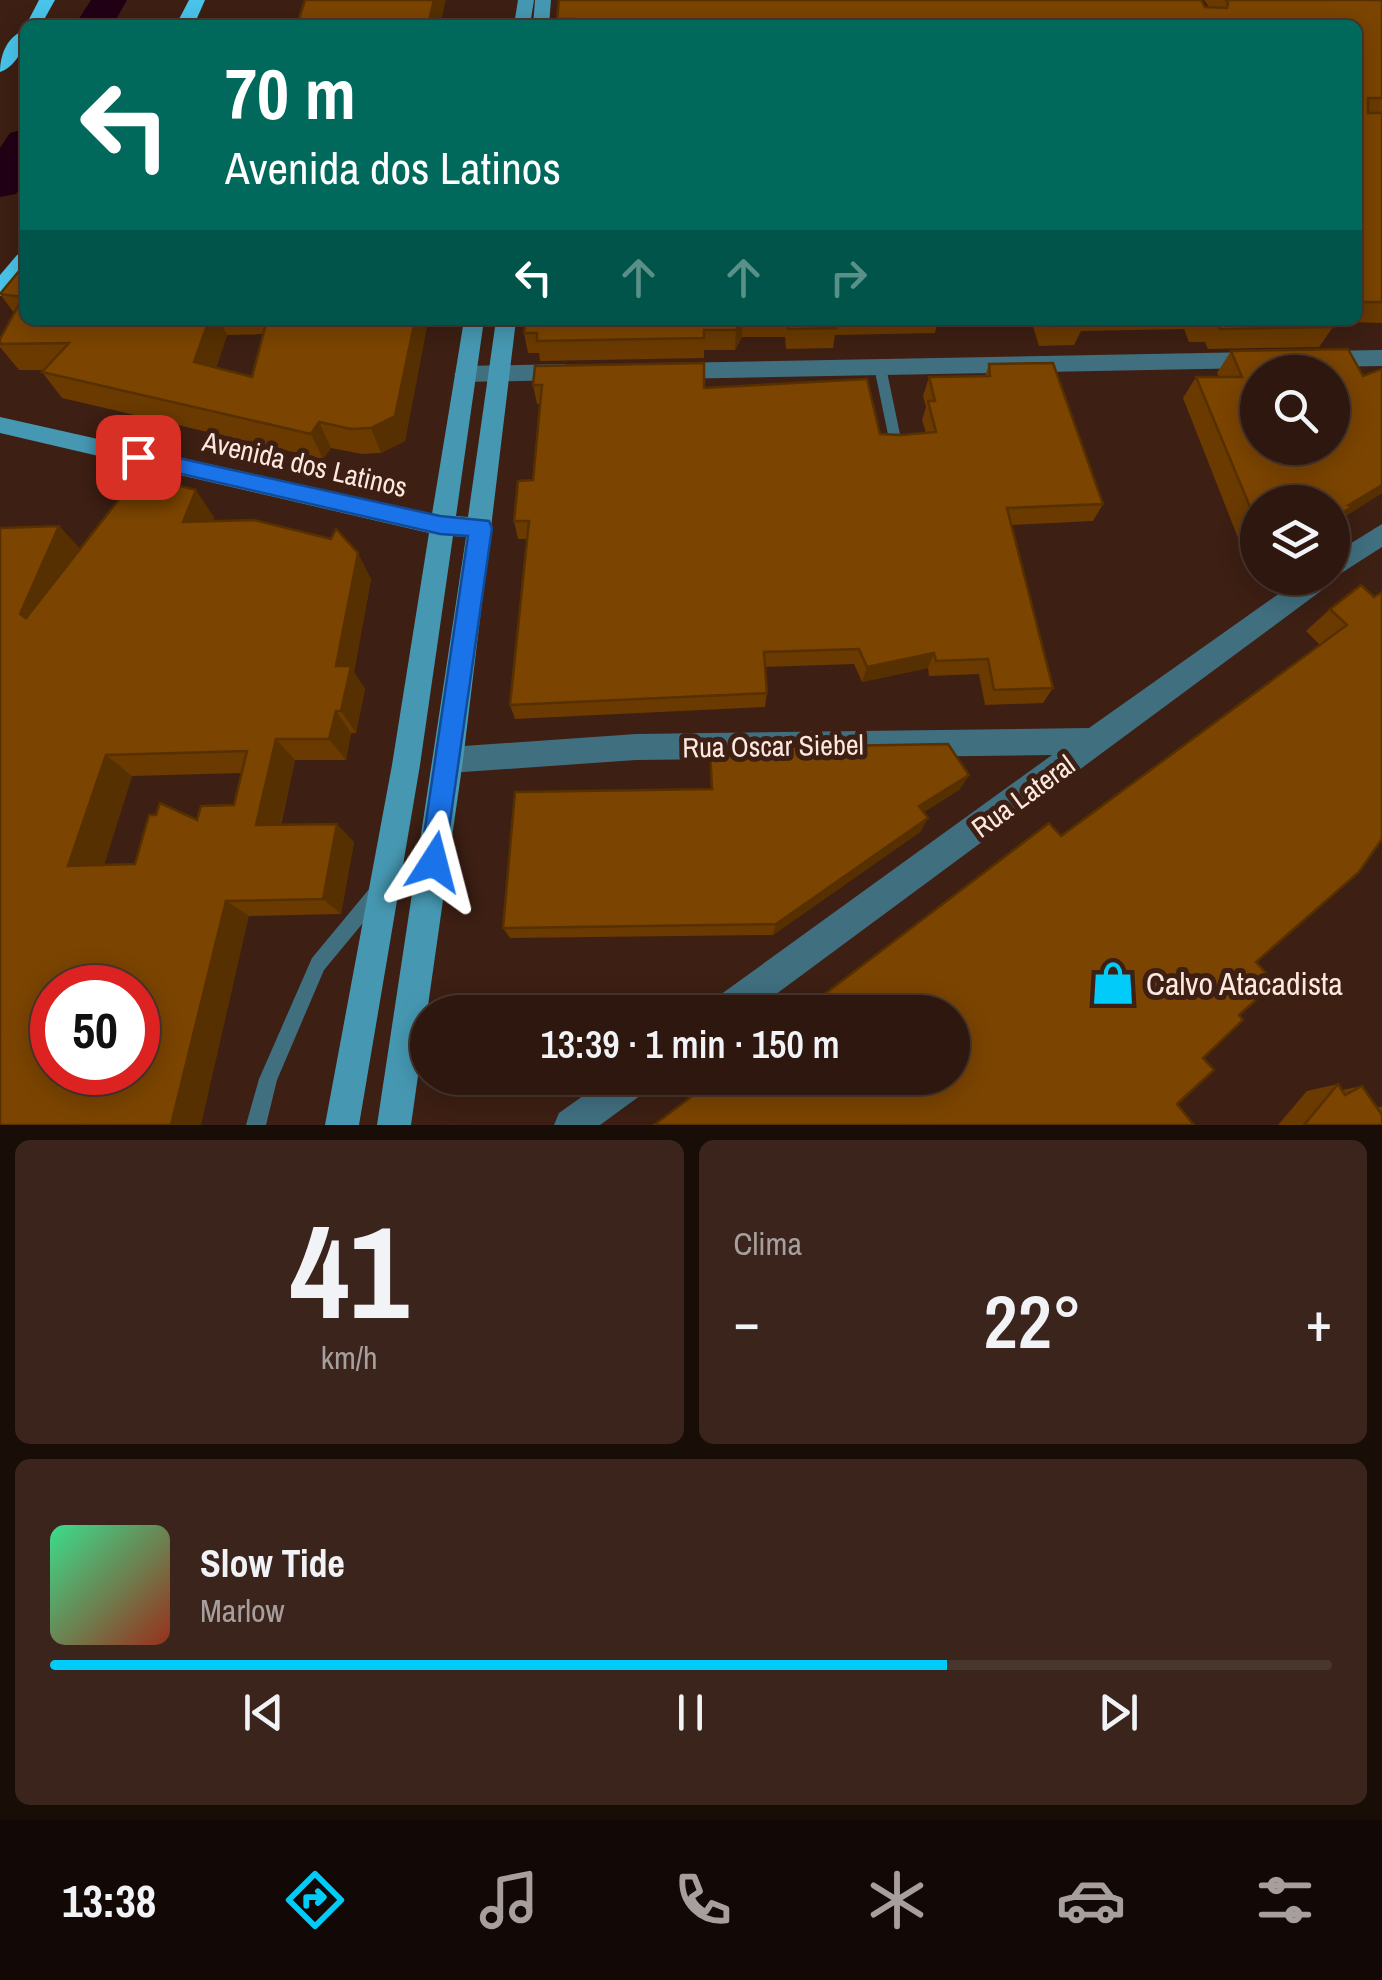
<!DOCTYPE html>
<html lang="pt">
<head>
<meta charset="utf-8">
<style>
  body { margin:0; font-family:"Archivo Narrow",sans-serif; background:#3a241c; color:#f1f3f6; height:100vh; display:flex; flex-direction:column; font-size:38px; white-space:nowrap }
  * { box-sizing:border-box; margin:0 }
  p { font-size:32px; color:#a79f9e }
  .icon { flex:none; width:55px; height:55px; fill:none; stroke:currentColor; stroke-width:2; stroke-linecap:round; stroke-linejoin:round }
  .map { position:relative; height:1125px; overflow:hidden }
  .details { display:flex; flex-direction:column; gap:15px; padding:15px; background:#190d08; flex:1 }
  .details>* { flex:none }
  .top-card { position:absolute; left:20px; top:20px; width:1342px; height:305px; border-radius:15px; box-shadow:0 5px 25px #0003,0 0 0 2px #49362e; background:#00695c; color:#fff; overflow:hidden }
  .fabs { position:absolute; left:1240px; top:355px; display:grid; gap:20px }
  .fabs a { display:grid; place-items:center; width:110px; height:110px; border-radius:50%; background:#2e170e; box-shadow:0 5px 25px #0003,0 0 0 2px #49362e; font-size:50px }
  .speed { position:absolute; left:30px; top:965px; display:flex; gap:20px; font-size:50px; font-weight:700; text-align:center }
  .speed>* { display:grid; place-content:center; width:130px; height:130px; border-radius:50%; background:#2e170e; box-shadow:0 5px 25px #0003,0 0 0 2px #49362e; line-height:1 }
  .speed .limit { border:15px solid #d22; background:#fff; color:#111 }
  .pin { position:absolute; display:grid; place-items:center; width:85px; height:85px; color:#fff; margin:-42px; border-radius:20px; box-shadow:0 5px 15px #0006 }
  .me { position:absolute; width:110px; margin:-55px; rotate:9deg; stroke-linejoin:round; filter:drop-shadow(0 0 8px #0008) }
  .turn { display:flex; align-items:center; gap:35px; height:210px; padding:0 40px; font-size:45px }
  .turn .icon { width:130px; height:130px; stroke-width:2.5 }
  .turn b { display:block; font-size:70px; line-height:85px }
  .lanes { display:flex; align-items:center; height:95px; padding:0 40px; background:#0003; justify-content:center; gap:50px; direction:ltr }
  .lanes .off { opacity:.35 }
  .big { font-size:75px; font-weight:600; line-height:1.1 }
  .details .tile { flex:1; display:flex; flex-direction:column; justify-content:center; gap:15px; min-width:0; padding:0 35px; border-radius:15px; background:#3a241c }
  .details .dial { align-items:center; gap:0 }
  .dial b { font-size:130px; line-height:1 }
  .song { display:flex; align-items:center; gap:30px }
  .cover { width:120px; height:120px; border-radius:15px; background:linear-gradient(135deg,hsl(150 70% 55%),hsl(10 70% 35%)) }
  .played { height:10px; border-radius:5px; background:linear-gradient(90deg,#01cbf9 70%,#49362e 70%) }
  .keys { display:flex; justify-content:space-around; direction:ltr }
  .heat { display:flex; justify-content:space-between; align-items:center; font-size:55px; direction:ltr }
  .details .tiles { flex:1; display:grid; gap:15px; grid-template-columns:1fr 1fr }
  .tile:last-child { grid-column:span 2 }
  .trip { position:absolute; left:410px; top:995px; width:560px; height:100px; border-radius:50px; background:#2e170e; box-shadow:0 5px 25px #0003,0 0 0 2px #49362e; font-weight:600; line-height:100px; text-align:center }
  .tab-bar { display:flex; height:160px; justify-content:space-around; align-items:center; background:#120906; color:#a79f9e }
  .tab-bar .icon { width:70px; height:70px }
  .tab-bar .selected { color:#01cbf9 }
  .tab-bar b { font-size:45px; color:#f1f3f6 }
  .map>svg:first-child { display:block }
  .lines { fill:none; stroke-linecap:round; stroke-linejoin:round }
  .river { fill:#210016; fill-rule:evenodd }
  .service { fill:#406f80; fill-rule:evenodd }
  .minor { fill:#406f80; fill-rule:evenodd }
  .secondary { fill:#4698b2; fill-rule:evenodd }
  .trunk { fill:#49c4ea; fill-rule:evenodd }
  .wall { fill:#6a3a00; fill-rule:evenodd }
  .shaded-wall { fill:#563000 }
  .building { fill:#7b4400; stroke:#563000; stroke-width:2.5; fill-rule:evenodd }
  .route { fill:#1a73e8; stroke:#114b97; stroke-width:2.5 }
  .labels { text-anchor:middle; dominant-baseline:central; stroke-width:10; stroke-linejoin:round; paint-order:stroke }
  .street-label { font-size:28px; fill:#fde8e0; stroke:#3d1f13 }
  .near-poi-label { font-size:32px; fill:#fde8e0; stroke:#3d1f13; text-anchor:start }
</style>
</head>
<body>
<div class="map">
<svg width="1382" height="1125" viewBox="0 0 1382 1125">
  <rect width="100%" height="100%" fill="#3d1f13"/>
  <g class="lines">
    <g class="river">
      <path d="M91,0H127L113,25H75Z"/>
      <path d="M25,129V179L16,194L0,197V148L10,133Z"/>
    </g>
    <g class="service">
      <path d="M880,363L886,367L902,444L896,449L890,444L874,367Z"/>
      <path d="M376,886L382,888L384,894L382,900L324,970L277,1080L266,1125H246L259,1079L312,958L370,888Z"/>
    </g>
    <g class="minor">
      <path d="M1382,350V366L1320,367L1309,359L1320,351Z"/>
      <path d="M1255,352L1266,360L1255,368L670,379L659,371L670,363Z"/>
      <path d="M565,364L576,372L565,380L465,382L454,374L465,366Z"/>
      <path d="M1382,524V547L1332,579L1329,585L752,1012H709L713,1000L1052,755L636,760L449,773L439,769L435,760L439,751L449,747L636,734L1089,728L1301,578H1332V555Z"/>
      <path d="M608,1078H653L648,1090L600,1125H554L559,1113Z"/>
    </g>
    <g class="secondary">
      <path d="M518,0H534L530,25H514Z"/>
      <path d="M535,0H551L549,25H533Z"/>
      <path d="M464,320H484L456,516L468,517L496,320H516L463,760L411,1125H377L466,537L453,536L420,765L359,1125H325L392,765L429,533L0,433V417L432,514Z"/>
    </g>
    <g class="trunk">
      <path d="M39,0H55L41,25L25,27Z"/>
      <path d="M189,0H205L194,25H176Z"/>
      <path d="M25,30C25,47 17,66 0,72C0,55 7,36 25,30Z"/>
      <path d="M25,253V274L8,294L0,296V275L17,255Z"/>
    </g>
  </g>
  <g class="wall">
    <path d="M1204,0H1382V323L1346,322L1343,327H1333L1319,347L1208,349L1205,342H1189L1184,329L1081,331L1074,345L1039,346L1031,320H1358V25H557V19L1209,7Z"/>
    <path d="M25,264V320H428L405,441L381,453L362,454L331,448L323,459L62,398L42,372L44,370H19L0,347V339L14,313L0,294ZM263,334L252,377L216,368L227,335Z"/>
    <path d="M526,320H938L935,333L835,335L833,348L786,349L785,337H742L735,350H704V358L540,361L539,353H528L524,333Z"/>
    <path d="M1231,351L1363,376L1382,369V493L1341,519L1332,528V502H1258V578H1260L1255,581L1183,398L1196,377H1219L1217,373Z"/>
    <path d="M989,364L1103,504L1093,521L1011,525L1053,688L1043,703L985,705L979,674L929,676L928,668L862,682L854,664L765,667L767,693L765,707L515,719L510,705L527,539H518L514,521L533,480L540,404H537L533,385L704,388L880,434L901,435L926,433L922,420L926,407L923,396L929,377L985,376Z"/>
    <path d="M214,517L213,521L371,579L354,672L365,689L356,733H351L346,760H295L281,825L354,842L341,914L249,916L0,1125L59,526L80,549ZM241,773L234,805L197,820L156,815L135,864L104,865L132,776Z"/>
    <path d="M1361,585L1256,962L1239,1015L1203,1058L1177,1104L654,1125L1061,836L1320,645L1306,631L1330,609Z"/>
    <path d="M710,748L969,775L959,790L924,812L928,818L920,832L773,935L510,938L503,928L711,789Z"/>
    <path d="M1338,1084L1342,1090L1362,1086L1377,1108L1382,1106V1125H1278L1307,1091Z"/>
  </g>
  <g class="shaded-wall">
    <path d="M434,0H446L440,25H428Z"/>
    <path d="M209,320H219L227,335L209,388L194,362Z"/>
    <path d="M415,320H428V322L405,441L381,453L371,428Z"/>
    <path d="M742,320H743L742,337L735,350L736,330Z"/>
    <path d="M319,422L331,448L323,459L311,434Z"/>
    <path d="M1382,485V493L1341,519L1332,528V520L1349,505Z"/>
    <path d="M196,490L214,517L203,549L183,522Z"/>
    <path d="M59,526L84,553L47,639L20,614Z"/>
    <path d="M358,553L371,579L354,672L365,689L356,733L341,711L336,666Z"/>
    <path d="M934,653L928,668L862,682L867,667Z"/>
    <path d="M336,711L351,733L346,760L329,739Z"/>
    <path d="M276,739L295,760L276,843L256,825Z"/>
    <path d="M106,755L132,776L98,883L68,866Z"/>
    <path d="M969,775L959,790L911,820L919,806Z"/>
    <path d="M928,818L920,832L773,935L776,924Z"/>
    <path d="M337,824L354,842L341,914L323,899Z"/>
    <path d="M226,901L249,916L201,1125H171Z"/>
  </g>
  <g class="building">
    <path d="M305,0H434L428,25H297Z"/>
    <path d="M559,0H1201L1205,7L1227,8L1228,3L1226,0H1382V98H1368V113H1382V302H1358V25H574V19H557Z"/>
    <path d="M25,264V320H209L194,362L252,377L267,320H415L395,416L371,428L351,429L319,422L311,434L42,372L69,343L0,344V339L23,297L0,294Z"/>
    <path d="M526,320H742L736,330H704V338L537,341V333H524Z"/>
    <path d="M787,320H835L836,328L788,329Z"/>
    <path d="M1045,320H1082L1083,325L1047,326Z"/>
    <path d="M1199,320H1329L1333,327L1220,329L1217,322H1200Z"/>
    <path d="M1348,349L1363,376L1382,369V485L1349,505L1353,506L1332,520V502H1258V526L1196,377H1242L1231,351ZM1258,372H1332V448H1258Z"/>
    <path d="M704,363V388L867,379L880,434L901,435L936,432L928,401H935L929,377L990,376L989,364L1053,363L1103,504L1007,508L1053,688L994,690L988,659L936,661L934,653L867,667L859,649L764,652L767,693L510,705L529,521H514L518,481L533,480L542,385H533L535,366Z"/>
    <path d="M138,475L196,490L183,522L254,520L331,539L336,529L358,553L336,666H351L341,711H336L329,739H276L256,825L337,824L323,899L226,901L171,1125H0V528L59,526L20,614L26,618ZM247,751L234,805L201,806L197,820L160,803L156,815H149L135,864L68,866L106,755ZM52,988H138V1072H52Z"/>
    <path d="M1361,585L1374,597L1382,592V839L1359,872L1256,962L1275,983L1239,1015L1243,1020L1203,1058L1214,1070L1177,1104L1194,1125H654L716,1078H952V1012H801L1049,823L1061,836L1347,625L1330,609Z"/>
    <path d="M948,744L969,775L919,806L928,818L776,924L503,928L515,792L712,789L710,748Z"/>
    <path d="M1338,1084L1345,1095L1362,1086L1382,1115V1125H1304Z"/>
  </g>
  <path class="route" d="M138,449L440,516L489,521L492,528L443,871L434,875L424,871L420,862L468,536L440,534L130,462L127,457L130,451Z"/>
  <defs>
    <g id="shop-bare" transform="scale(3.45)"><path d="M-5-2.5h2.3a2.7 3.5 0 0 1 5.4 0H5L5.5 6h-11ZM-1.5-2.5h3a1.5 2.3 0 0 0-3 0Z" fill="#01cbf9" stroke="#3d1f13" stroke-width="2.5" paint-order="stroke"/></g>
  </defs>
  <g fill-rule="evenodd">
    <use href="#shop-bare" x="1113" y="983"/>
  </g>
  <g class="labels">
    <g class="street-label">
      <text transform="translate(305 464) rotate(13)">Avenida dos Latinos</text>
      <text transform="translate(773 746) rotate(-1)">Rua Oscar Siebel</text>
      <text transform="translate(1023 796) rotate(-36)">Rua Lateral</text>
    </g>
    <g class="near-poi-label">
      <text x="1146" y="983">Calvo Atacadista</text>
    </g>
  </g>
</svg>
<div class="fabs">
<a><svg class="icon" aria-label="search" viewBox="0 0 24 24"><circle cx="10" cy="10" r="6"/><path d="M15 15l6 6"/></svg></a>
<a><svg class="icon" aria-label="layers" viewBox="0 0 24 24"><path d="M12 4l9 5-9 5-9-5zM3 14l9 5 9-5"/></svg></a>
</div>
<div class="speed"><div class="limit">50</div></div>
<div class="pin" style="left:138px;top:457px;background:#d93025"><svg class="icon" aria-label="arrive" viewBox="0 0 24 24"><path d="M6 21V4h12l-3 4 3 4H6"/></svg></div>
<svg class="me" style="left:434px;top:862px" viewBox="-20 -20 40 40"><path d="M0-17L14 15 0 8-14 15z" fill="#1a73e8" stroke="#fff" stroke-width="4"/></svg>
<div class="trip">13:39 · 1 min · 150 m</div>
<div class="top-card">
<div class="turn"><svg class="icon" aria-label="left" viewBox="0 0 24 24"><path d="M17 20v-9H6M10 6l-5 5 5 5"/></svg><div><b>70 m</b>Avenida dos Latinos</div></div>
<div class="lanes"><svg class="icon" aria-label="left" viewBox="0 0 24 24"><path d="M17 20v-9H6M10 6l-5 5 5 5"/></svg><svg class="icon off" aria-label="ahead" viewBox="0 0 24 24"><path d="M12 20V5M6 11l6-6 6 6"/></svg><svg class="icon off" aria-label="ahead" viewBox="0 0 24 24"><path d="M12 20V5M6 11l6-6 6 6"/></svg><svg class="icon off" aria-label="right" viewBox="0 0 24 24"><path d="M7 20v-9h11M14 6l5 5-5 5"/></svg></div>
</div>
</div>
<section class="details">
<div class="tiles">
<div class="tile dial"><b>41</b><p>km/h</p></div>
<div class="tile"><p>Clima</p>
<div class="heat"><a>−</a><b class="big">22°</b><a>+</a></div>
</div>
<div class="tile">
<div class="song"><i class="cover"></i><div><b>Slow Tide</b><p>Marlow</p></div></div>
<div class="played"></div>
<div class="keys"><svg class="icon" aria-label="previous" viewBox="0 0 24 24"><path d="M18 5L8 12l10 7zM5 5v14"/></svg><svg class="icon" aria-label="pause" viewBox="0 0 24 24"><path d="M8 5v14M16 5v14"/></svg><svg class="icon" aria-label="next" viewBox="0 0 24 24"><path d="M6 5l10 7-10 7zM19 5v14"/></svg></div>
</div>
</div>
</section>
<nav class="tab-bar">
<b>13:38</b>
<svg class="icon selected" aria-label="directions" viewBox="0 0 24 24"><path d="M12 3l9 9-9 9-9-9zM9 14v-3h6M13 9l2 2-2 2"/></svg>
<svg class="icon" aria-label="music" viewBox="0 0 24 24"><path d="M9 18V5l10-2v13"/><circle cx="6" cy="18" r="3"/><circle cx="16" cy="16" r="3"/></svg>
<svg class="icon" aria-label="phone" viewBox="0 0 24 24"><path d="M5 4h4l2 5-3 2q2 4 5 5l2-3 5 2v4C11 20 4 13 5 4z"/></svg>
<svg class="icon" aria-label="climate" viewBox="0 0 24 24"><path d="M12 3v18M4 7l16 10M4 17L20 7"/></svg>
<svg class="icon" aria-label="car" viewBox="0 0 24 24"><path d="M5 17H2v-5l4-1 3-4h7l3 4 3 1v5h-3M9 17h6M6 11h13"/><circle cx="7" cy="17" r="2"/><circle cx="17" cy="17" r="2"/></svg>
<svg class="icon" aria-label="filters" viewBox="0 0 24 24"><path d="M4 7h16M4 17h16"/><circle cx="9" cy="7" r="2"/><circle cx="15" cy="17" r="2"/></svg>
</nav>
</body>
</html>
